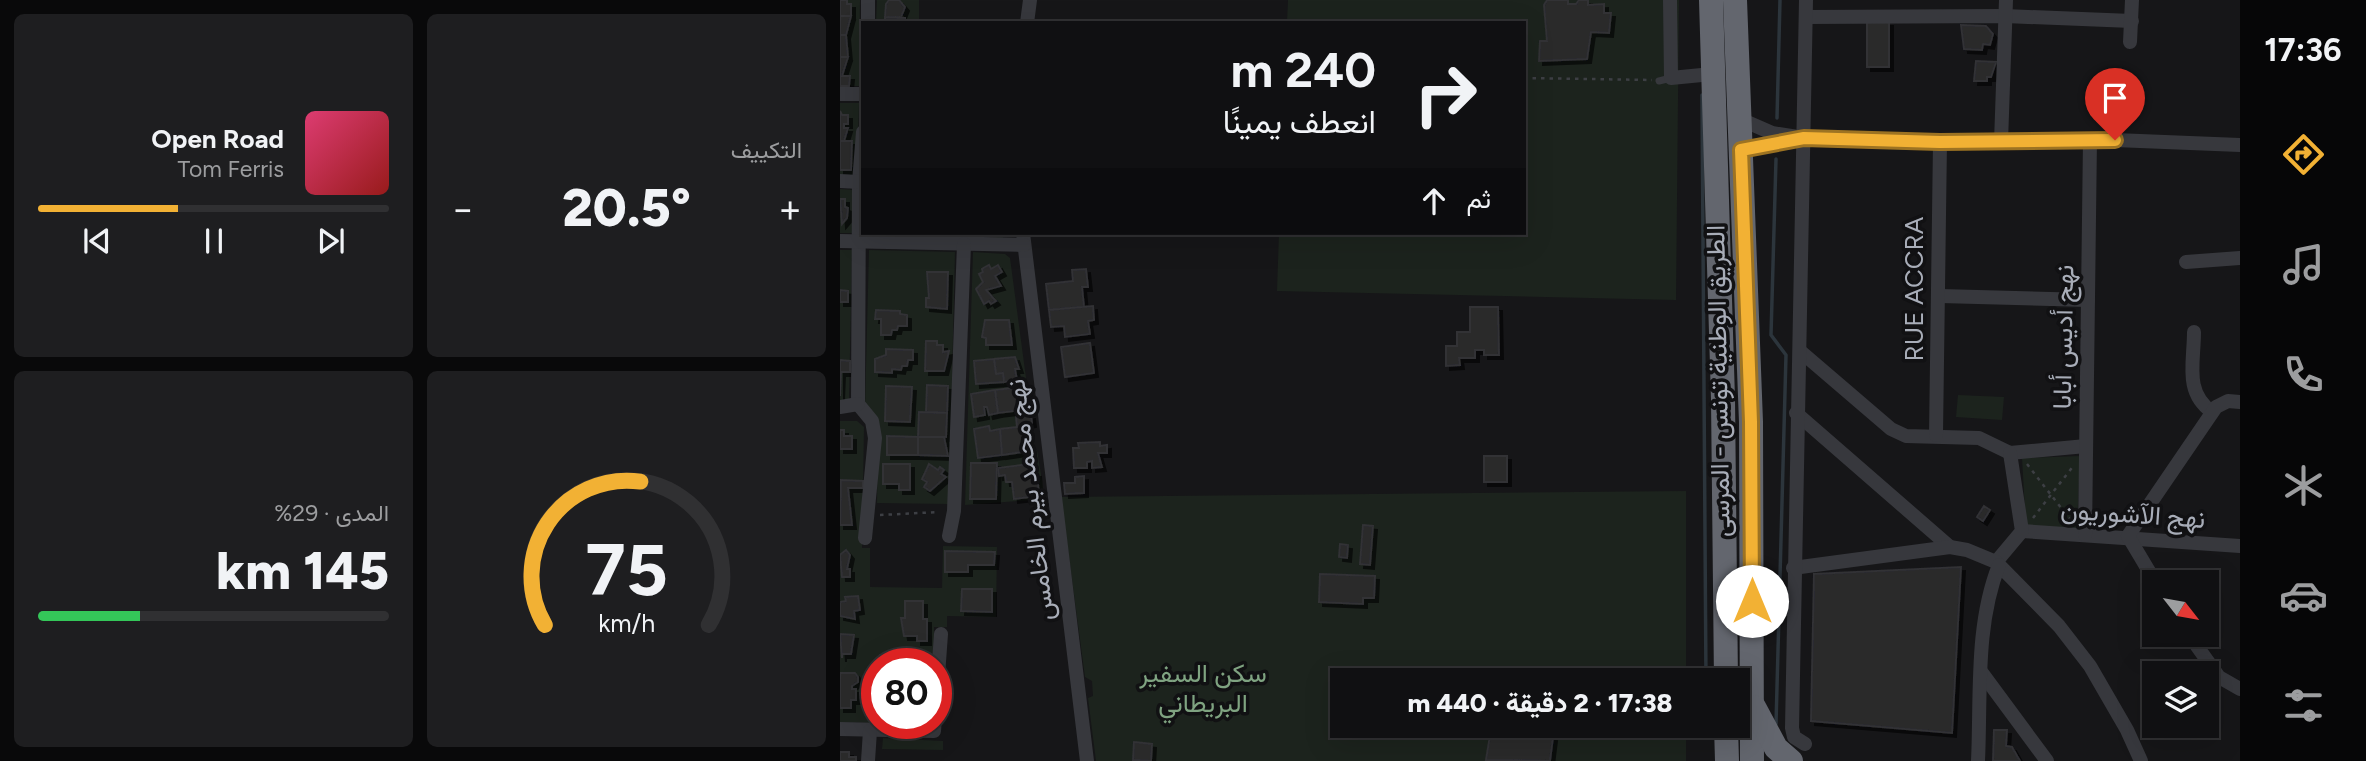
<!DOCTYPE html>
<html lang="ar">
<head>
<meta charset="utf-8">
<style>
  body { margin:0; font-family:Figtree,Vazirmatn,sans-serif; background:#1e1e20; color:#f1f3f6; direction:rtl; height:100vh; display:flex; flex-direction:column; font-size:26px; white-space:nowrap }
  * { box-sizing:border-box; margin:0 }
  p { font-size:23px; color:#9c9d9f }
  .icon { flex:none; width:38px; height:38px; fill:none; stroke:currentColor; stroke-width:2; stroke-linecap:round; stroke-linejoin:round }
  .map { position:relative; flex:1; overflow:hidden; direction:ltr }
  .panel { display:flex; flex-direction:column; gap:14px; padding:14px; background:#09090a; width:840px }
  .panel>* { flex:none }
  .top-card { position:absolute; left:21px; top:21px; width:665px; height:214px; border-radius:0px; box-shadow:0 7px 28px #0002,0 0 0 2px #303032; direction:rtl; background:#101012; color:#f1f3f6; overflow:hidden }
  .needle { width:46px; rotate:121deg }
  .tools { position:absolute; left:1302px; top:570px; display:grid; gap:14px }
  .tools a { display:grid; place-items:center; width:77px; height:77px; border-radius:0px; background:#101012; box-shadow:0 7px 28px #0002,0 0 0 2px #303032; font-size:35px }
  .speed { position:absolute; left:21px; top:648px; display:flex; gap:14px; font-size:35px; font-weight:700; text-align:center }
  .speed>* { display:grid; place-content:center; width:91px; height:91px; border-radius:50%; background:#101012; box-shadow:0 7px 28px #0002,0 0 0 2px #303032; line-height:1 }
  .speed .limit { border:10px solid #d22; background:#fff; color:#111 }
  .pin { position:absolute; display:grid; place-items:center; width:60px; height:60px; color:#fff; margin:-72px -30px; border-radius:50% 50% 50% 0; rotate:-45deg; box-shadow:0 0 7px #0007 }
  .pin .icon { rotate:45deg }
  .me { position:absolute; width:77px; margin:-38px; rotate:0deg; stroke-linejoin:round; filter:drop-shadow(0 0 5px #0008) }
  .turn { display:flex; align-items:center; gap:24px; height:147px; padding:0 35px; font-size:32px }
  .turn .icon { width:91px; height:91px; stroke-width:2.5 }
  .turn b { display:block; font-size:49px; line-height:60px }
  .then { display:flex; align-items:center; height:66px; padding:0 35px; background:#0003; gap:14px; font-size:26px }
  .big { font-size:52px; font-weight:800; line-height:1.1 }
  .panel .card { flex:1; display:flex; flex-direction:column; justify-content:center; gap:10px; min-width:0; padding:0 24px; border-radius:10px; background:#1e1e20 }
  .panel .dial { align-items:center; gap:0 }
  .dial svg { height:182px; overflow:visible; fill:none; stroke:#303032; stroke-width:7; stroke-linecap:round; text-anchor:middle }
  .dial text { fill:#f1f3f6; stroke:none }
  .song { display:flex; align-items:center; gap:21px }
  .cover { width:84px; height:84px; border-radius:10px; background:linear-gradient(135deg,hsl(340 70% 55%),hsl(0 70% 35%)) }
  .played { height:7px; border-radius:4px; background:linear-gradient(90deg,#f2b134 40%,#303032 40%) }
  .keys { display:flex; justify-content:space-around; direction:ltr }
  .heat { display:flex; justify-content:space-between; align-items:center; font-size:38px; direction:ltr }
  .charge { height:10px; border-radius:5px; background:linear-gradient(90deg,#34c759 29%,#303032 0) }
  .panel .tiles { flex:1; display:grid; gap:14px; grid-template-columns:repeat(2,1fr) }
  .trip { position:absolute; left:490px; top:668px; width:420px; height:70px; border-radius:0px; background:#101012; box-shadow:0 7px 28px #0002,0 0 0 2px #303032; font-weight:800; line-height:70px; text-align:center; direction:rtl }
  main { display:flex; flex:1; min-height:0 }
  .menu { display:flex; flex-direction:column; width:126px; justify-content:space-around; align-items:center; background:#060607; color:#9c9d9f }
  .menu .icon { width:49px; height:49px }
  .menu .active { color:#f2b134 }
  .menu b { font-size:32px; color:#f1f3f6 }
  .map>svg:first-child { display:block }
  .green { fill:#1c231d }
  .lines { fill:none; stroke-linecap:round; stroke-linejoin:round }
  .stream { stroke:#2c353c; stroke-width:3.5 }
  .building { fill:#29292c; stroke:#303034; stroke-width:2; filter:url(#shadow) }
  .path { stroke:#3d3f44; stroke-width:2.5; stroke-dasharray:3.5 5; stroke-linecap:butt }
  .lane { stroke:#37383d; stroke-width:7 }
  .street { stroke:#37383d; stroke-width:14 }
  .highway { stroke:#63666e; stroke-width:24 }
  .route-casing { stroke:#9d7322; stroke-width:18 }
  .route { stroke:#f2b134; stroke-width:12 }
  .labels { text-anchor:middle; dominant-baseline:central; stroke-width:7; stroke-linejoin:round; paint-order:stroke }
  .street-label { font-size:26px; fill:#a8adb8; stroke:#111113 }
  .park-label { font-size:26px; fill:#7fa381; stroke:#111113 }
</style>
</head>
<body>
<main>
<nav class="menu">
<b>17:36</b>
<svg class="icon active" aria-label="directions" viewBox="0 0 24 24"><path d="M12 3l9 9-9 9-9-9zM9 14v-3h6M13 9l2 2-2 2"/></svg>
<svg class="icon" aria-label="music" viewBox="0 0 24 24"><path d="M9 18V5l10-2v13"/><circle cx="6" cy="18" r="3"/><circle cx="16" cy="16" r="3"/></svg>
<svg class="icon" aria-label="phone" viewBox="0 0 24 24"><path d="M5 4h4l2 5-3 2q2 4 5 5l2-3 5 2v4C11 20 4 13 5 4z"/></svg>
<svg class="icon" aria-label="climate" viewBox="0 0 24 24"><path d="M12 3v18M4 7l16 10M4 17L20 7"/></svg>
<svg class="icon" aria-label="car" viewBox="0 0 24 24"><path d="M5 17H2v-5l4-1 3-4h7l3 4 3 1v5h-3M9 17h6M6 11h13"/><circle cx="7" cy="17" r="2"/><circle cx="17" cy="17" r="2"/></svg>
<svg class="icon" aria-label="filters" viewBox="0 0 24 24"><path d="M4 7h16M4 17h16"/><circle cx="9" cy="7" r="2"/><circle cx="15" cy="17" r="2"/></svg>
</nav>
<div class="map">
<svg width="1400" height="761" viewBox="0 0 1400 761">
  <defs>
    <filter id="shadow"><feDropShadow dx="4" dy="4" stdDeviation="0" flood-color="#0009"/></filter>
  </defs>
  <rect width="100%" height="100%" fill="#161618"/>
  <g class="green">
    <path d="M0,0H20L19,86H0Z"/>
    <path d="M37,0H79V23H36Z"/>
    <path d="M448,0H839L836,300L437,291L439,233H684V23H447Z"/>
    <path d="M0,103H19L17,177L0,176Z"/>
    <path d="M0,189L16,190L15,233H0Z"/>
    <path d="M28,233H163V238Z"/>
    <path d="M0,250H12L9,403H0Z"/>
    <path d="M29,250L115,252L109,504L37,503L38,425L25,407Z"/>
    <path d="M133,252L165,254L170,258L192,423L183,425L189,451L197,450L205,499L125,505Z"/>
    <path d="M1118,395L1164,397L1162,420L1116,417Z"/>
    <path d="M0,421H17L24,427L22,548H30V587L102,588L103,546L157,547L156,617L107,616V627H94V663H37V723H93V725L0,722Z"/>
    <path d="M1240,456L1237,528L1186,527L1182,458Z"/>
    <path d="M846,491V681H502V726H846V761H256L248,698L253,696L252,681L245,677L221,497Z"/>
    <path d="M43,738L103,741V750L42,749Z"/>
  </g>
  <g class="lines">
    <g class="stream">
      <path d="M862,95L866,681"/>
      <path d="M937,118L940,0"/>
      <path d="M936,159L931,335L946,355L936,724"/>
      <path d="M867,726V732"/>
    </g>
  </g>
  <g class="building">
    <path d="M0,0H7V4H11V16H0Z"/>
    <path d="M49,0H59L65,7L61,17H45L46,4Z"/>
    <path d="M707,0H728V4H736L739,0H748V5L764,4V13H771L769,33L751,32L747,59L699,61L700,41H707L704,5Z"/>
    <path d="M0,16H11L6,35H0Z"/>
    <path d="M45,17L65,18V23H45Z"/>
    <rect x="1027" y="22" width="22" height="45"/>
    <path d="M1121,25L1146,26L1153,34L1150,45L1143,44L1142,50L1124,49Z"/>
    <path d="M0,35H6L8,57H0Z"/>
    <path d="M0,57H8L2,76H10L9,86H0Z"/>
    <path d="M1136,61L1156,62L1151,77H1147V81H1134Z"/>
    <path d="M0,111L2,115H8V124H4V128H8L4,141H0Z"/>
    <path d="M0,141H12L11,170H0Z"/>
    <path d="M0,199H5V207L8,208L7,218L2,224Z"/>
    <path d="M149,265L151,269L158,265L162,272L155,276L161,286L146,290L156,301L151,304L149,301L144,304L136,289L143,282L139,274L143,272L142,269Z"/>
    <path d="M246,269L248,287H242L244,307L209,310L206,284L233,281L232,270Z"/>
    <path d="M87,272H108L107,309L86,307V298H89Z"/>
    <path d="M0,290L8,291V302H0Z"/>
    <path d="M253,306L254,320L248,321L250,334L225,337L224,326L211,327L209,310Z"/>
    <path d="M630,307H658L659,355H644V350H635V358H619L620,365L606,366V346H617V332H630Z"/>
    <path d="M36,310L60,311V314L67,315V326H58L57,330H52L51,335H41V319H35Z"/>
    <path d="M145,320H169L172,345H146V338L142,337Z"/>
    <path d="M86,341H97V345H103V352L109,351L104,371H85Z"/>
    <path d="M250,343L254,373L225,377L221,347Z"/>
    <path d="M46,349L73,350V360H68L67,366H62L61,370L52,369V373L35,372V359L46,355Z"/>
    <path d="M175,357L179,369H175L177,380L164,382L163,373L156,374L154,359Z"/>
    <path d="M154,359L156,374L163,373L164,382L136,384L134,361Z"/>
    <path d="M0,360L10,361V372H1L0,396Z"/>
    <path d="M87,385L108,386L107,413L86,412Z"/>
    <path d="M46,386L72,387L70,422L45,421Z"/>
    <path d="M187,386L190,409L158,413L155,390Z"/>
    <path d="M155,390L158,413L149,415L147,407H144L145,415L134,417L131,394Z"/>
    <path d="M79,412L107,413L106,437H78Z"/>
    <path d="M191,415L192,423L183,425L189,451L162,455L160,429L177,427L176,417Z"/>
    <path d="M149,426L150,431L160,429L162,455L138,458L134,429Z"/>
    <path d="M0,430H4V436H12V449H0Z"/>
    <path d="M47,436L78,437V455H47Z"/>
    <path d="M78,437H104L108,456L78,455Z"/>
    <path d="M260,442V446L267,445V453H258L262,467L252,468V461L247,462V468H234L233,448H239L238,443Z"/>
    <rect x="644" y="456" width="23" height="26"/>
    <path d="M131,463H157L156,499H130Z"/>
    <path d="M43,464H70V490H59V484H43Z"/>
    <path d="M89,464L98,470L100,467L104,470L101,474L106,477L90,491L84,487L87,482L82,479Z"/>
    <path d="M189,464L190,474L197,473L199,496L174,499L172,482H166L165,475L159,476L158,468Z"/>
    <path d="M244,476V493L225,494L224,483H235V477Z"/>
    <path d="M1,480L23,481V488H8L12,525H0Z"/>
    <path d="M1144,506L1150,510L1143,521L1137,517Z"/>
    <path d="M523,525L533,526L530,565L520,564Z"/>
    <path d="M500,544L508,545L507,558L499,557Z"/>
    <path d="M6,550L10,555L7,569H10V577H2L0,555Z"/>
    <path d="M105,551L155,552L154,565H128V572H105Z"/>
    <path d="M1121,567L1112,733L971,721L974,574Z"/>
    <path d="M480,574L535,576L534,598H523V604L479,602Z"/>
    <path d="M122,589H152V612L121,611Z"/>
    <path d="M18,596L20,610L14,611L15,619L0,616V602L6,601L5,597Z"/>
    <path d="M65,601H83V619H87V641H77V636H64L61,618H65Z"/>
    <path d="M0,634L14,635L11,654H2V658Z"/>
    <path d="M54,652H85V663H40V655L54,656Z"/>
    <path d="M0,673H15L18,677V682L12,686V689H16V700H11V708H0Z"/>
    <path d="M651,729L713,737L710,761L646,760Z"/>
    <path d="M1154,730H1167L1166,746L1172,747L1180,761H1153Z"/>
    <path d="M294,742L312,744L311,761L293,760Z"/>
    <path d="M0,752H9V757H16V761H0Z"/>
  </g>
  <g class="lines">
    <g class="path">
      <path d="M684,78L812,80"/>
      <path d="M1187,464L1232,522"/>
      <path d="M40,515L99,512"/>
      <path d="M1193,518L1234,465"/>
    </g>
    <path class="lane" d="M819,81L831,78"/>
    <g class="street">
      <path d="M830,0L831,78L872,74"/>
      <path d="M966,17L1165,16L1292,21"/>
      <path d="M28,23V0"/>
      <path d="M187,23L190,0"/>
      <path d="M1290,42L1292,0"/>
      <path d="M0,94H23"/>
      <path d="M900,119L932,133L964,138L901,151"/>
      <path d="M23,132L19,182L18,404L32,421L35,438L25,538"/>
      <path d="M964,138L1100,142L1250,139L1400,145"/>
      <path d="M1161,142L1166,0"/>
      <path d="M0,181L19,182"/>
      <path d="M183,233L247,761"/>
      <path d="M0,241L184,245"/>
      <path d="M1346,262L1400,258"/>
      <path d="M1100,296L1248,300"/>
      <path d="M1354,332C1354,363 1344,392 1372,412"/>
      <path d="M960,351L1051,429L1066,436L1139,438L1170,453L1246,446"/>
      <path d="M0,407L18,404"/>
      <path d="M956,413L1110,547"/>
      <path d="M1096,435L1100,142"/>
      <path d="M1182,531L1400,546"/>
      <path d="M1245,535L1250,139"/>
      <path d="M109,536L114,511L124,244"/>
      <path d="M1156,562L1182,531L1170,453"/>
      <path d="M953,568L1110,547L1127,550L1156,562L1219,626L1250,666L1287,730L1301,761"/>
      <path d="M1316,583L1288,536L1376,407L1388,401L1400,402"/>
      <path d="M1349,635L1379,677L1400,689"/>
      <path d="M1142,673L1207,761"/>
      <path d="M0,729L94,731L101,634"/>
      <path d="M965,744L954,737L952,728L966,0"/>
      <path d="M28,761L30,731"/>
      <path d="M1138,761C1141,696 1135,625 1159,565"/>
    </g>
    <g class="highway">
      <path d="M871,0L883,399L886,681"/>
      <path d="M895,0L911,422L912,761"/>
      <path d="M914,707L936,748L951,761"/>
      <path d="M886,726L887,761"/>
    </g>
  </g>
  <g class="lines">
    <g class="route-casing">
      <path id="route" d="M912,601L911,422L901,150L964,138L1100,142L1275,140"/>
    </g>
    <use href="#route" class="route"/>
  </g>
  <g class="labels">
    <g class="street-label">
      <text transform="translate(1074 289) rotate(-90)">RUE ACCRA</text>
      <text transform="translate(1223 337) rotate(-89)">نهج أديس أبابا</text>
      <text transform="translate(878 381) rotate(-91)">الطريق الوطنية تونس - المرسى</text>
      <text transform="translate(190 500) rotate(-97)">نهج محمد بيرم الخامس</text>
      <text transform="translate(1293 514) rotate(4)">نهج الآشوريون</text>
    </g>
    <g class="park-label">
      <text x="363" y="673">سكن السفير<tspan x="363" dy="30">البريطاني</tspan></text>
    </g>
  </g>
</svg>
<div class="tools">
<a><svg class="needle" viewBox="-14 -14 28 28"><path d="M0-13l5 13h-10z" fill="#e53935"/><path d="M0 13l5-13h-10z" fill="#9c9d9f"/></svg></a>
<a><svg class="icon" aria-label="layers" viewBox="0 0 24 24"><path d="M12 4l9 5-9 5-9-5zM3 14l9 5 9-5"/></svg></a>
</div>
<div class="speed"><div class="limit">80</div></div>
<div class="pin" style="left:1275px;top:140px;background:#d93025"><svg class="icon" aria-label="arrive" viewBox="0 0 24 24"><path d="M6 21V4h12l-3 4 3 4H6"/></svg></div>
<svg class="me" style="left:912px;top:601px" viewBox="-20 -20 40 40"><circle r="19" fill="#fff"/><path d="M0-13L10 11 0 6-10 11z" fill="#f2b134"/></svg>
<div class="trip">17:38 · 2 دقيقة · 440 m</div>
<div class="top-card">
<div class="turn"><svg class="icon" aria-label="right" viewBox="0 0 24 24"><path d="M7 20v-9h11M14 6l5 5-5 5"/></svg><div><b>240 m</b>انعطف يمينًا</div></div>
<div class="then">ثم<svg class="icon" aria-label="ahead" viewBox="0 0 24 24"><path d="M12 20V5M6 11l6-6 6 6"/></svg></div>
</div>
</div>
<section class="panel">
<div class="tiles">
<div class="card"><p>التكييف</p>
<div class="heat"><a>−</a><b class="big">20.5°</b><a>+</a></div>
</div>
<div class="card">
<div class="song"><i class="cover"></i><div><b>Open Road</b><p>Tom Ferris</p></div></div>
<div class="played"></div>
<div class="keys"><svg class="icon" aria-label="previous" viewBox="0 0 24 24"><path d="M18 5L8 12l10 7zM5 5v14"/></svg><svg class="icon" aria-label="pause" viewBox="0 0 24 24"><path d="M8 5v14M16 5v14"/></svg><svg class="icon" aria-label="next" viewBox="0 0 24 24"><path d="M6 5l10 7-10 7zM19 5v14"/></svg></div>
</div>
<div class="card dial"><svg viewBox="0 0 100 80">
<path d="M14 69A42 42 0 1 1 86 69"/>
<path d="M14 69A42 42 0 0 1 56 6" stroke="#f2b134"/>
<text x="50" y="56" font-size="32" font-weight="700">75</text>
<text x="50" y="72" font-size="11">km/h</text>
</svg></div>
<div class="card"><p>المدى · 29%</p><b class="big">145 km</b><div class="charge"></div></div>
</div>
</section>
</main>
</body>
</html>
